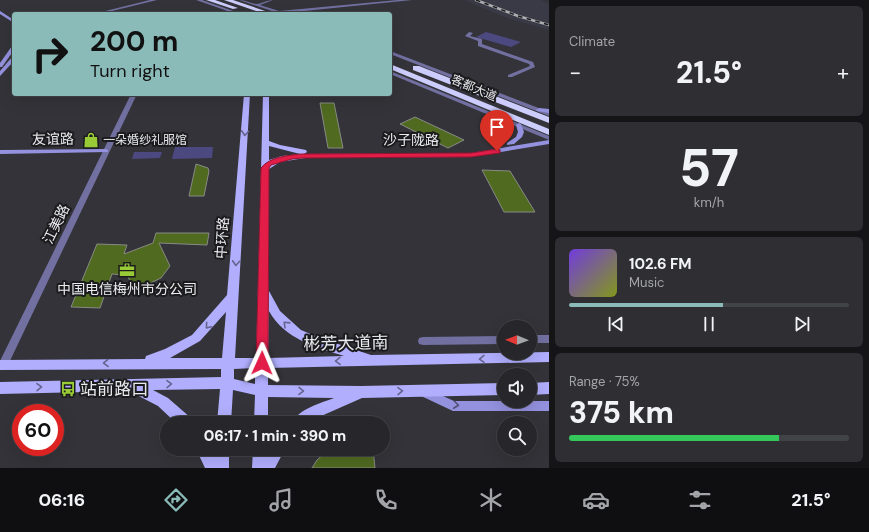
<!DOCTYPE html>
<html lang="en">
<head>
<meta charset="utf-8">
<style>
  body { margin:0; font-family:"DM Sans","Noto Sans SC",sans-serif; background:#2e2e33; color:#f1f3f6; height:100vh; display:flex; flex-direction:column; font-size:15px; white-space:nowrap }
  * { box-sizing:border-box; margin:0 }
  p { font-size:13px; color:#a4a5a9 }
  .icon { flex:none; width:22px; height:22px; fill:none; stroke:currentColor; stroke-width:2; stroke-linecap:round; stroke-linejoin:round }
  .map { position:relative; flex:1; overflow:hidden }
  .panel { display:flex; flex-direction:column; gap:6px; padding:6px; background:#151518; width:320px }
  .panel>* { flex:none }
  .top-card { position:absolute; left:12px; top:12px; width:380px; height:84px; border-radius:4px; box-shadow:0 4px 16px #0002,0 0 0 1px #424347; background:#8bbbb9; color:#111; overflow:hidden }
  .needle { width:26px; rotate:271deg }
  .controls { position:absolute; left:497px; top:320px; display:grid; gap:8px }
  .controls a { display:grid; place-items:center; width:40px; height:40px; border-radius:50%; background:#26262b; box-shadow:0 4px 16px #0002,0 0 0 1px #424347; font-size:20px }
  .speed { position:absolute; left:12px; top:404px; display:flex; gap:8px; font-size:20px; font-weight:700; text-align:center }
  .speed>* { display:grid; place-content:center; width:52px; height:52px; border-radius:50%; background:#26262b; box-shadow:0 4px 16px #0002,0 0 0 1px #424347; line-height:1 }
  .speed .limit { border:6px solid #d22; background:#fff; color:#111 }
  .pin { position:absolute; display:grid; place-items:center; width:34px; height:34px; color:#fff; margin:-41px -17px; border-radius:50% 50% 50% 0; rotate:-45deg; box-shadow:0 0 4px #0007 }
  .pin .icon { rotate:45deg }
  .me { position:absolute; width:44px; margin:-22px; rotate:1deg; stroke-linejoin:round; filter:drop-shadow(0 0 3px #0008) }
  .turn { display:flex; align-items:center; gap:14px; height:84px; padding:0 12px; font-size:18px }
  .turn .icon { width:52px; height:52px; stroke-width:2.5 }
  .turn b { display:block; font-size:28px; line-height:34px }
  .big { font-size:30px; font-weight:800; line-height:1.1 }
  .panel .tile { flex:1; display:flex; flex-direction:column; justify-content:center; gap:6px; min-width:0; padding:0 14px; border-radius:6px; background:#2e2e33 }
  .panel .dial { align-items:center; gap:0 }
  .dial b { font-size:52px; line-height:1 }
  .song { display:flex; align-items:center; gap:12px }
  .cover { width:48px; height:48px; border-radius:6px; background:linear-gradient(135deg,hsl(260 70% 55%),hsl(70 70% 35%)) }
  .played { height:4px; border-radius:2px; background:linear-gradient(90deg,#8bbbb9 55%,#424347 55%) }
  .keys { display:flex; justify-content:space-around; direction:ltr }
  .heat { display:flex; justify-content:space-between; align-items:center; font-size:22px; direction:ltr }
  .charge { height:6px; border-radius:3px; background:linear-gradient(90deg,#34c759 75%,#424347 0) }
  .trip { position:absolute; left:160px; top:416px; width:230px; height:40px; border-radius:20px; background:#26262b; box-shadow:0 4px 16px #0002,0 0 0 1px #424347; font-weight:800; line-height:40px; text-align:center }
  .menu { display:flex; height:64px; justify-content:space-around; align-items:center; background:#0f0f11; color:#a4a5a9 }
  .menu .icon { width:28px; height:28px }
  .menu .selected { color:#8bbbb9 }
  .menu b { font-size:18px; color:#f1f3f6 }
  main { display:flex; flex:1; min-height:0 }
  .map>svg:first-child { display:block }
  .built { fill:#3a3a46 }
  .green { fill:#4c4981 }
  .building { fill:#506a20; stroke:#888b85 }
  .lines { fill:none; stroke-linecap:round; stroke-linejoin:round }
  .street { fill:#7170a1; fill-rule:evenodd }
  .secondary { fill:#9491de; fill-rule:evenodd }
  .primary { fill:#b0aefd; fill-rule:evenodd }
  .highway { fill:#cccdfc; fill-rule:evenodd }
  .rail-casing { stroke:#acadb1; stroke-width:2.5 }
  .rail { stroke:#1b1b1e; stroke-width:1.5; stroke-dasharray:4.5; stroke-linecap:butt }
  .oneway { stroke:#66648e }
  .oneway2 { stroke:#515074 }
  .route { fill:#e11d48; stroke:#92132f }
  .labels { text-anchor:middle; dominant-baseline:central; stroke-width:4; stroke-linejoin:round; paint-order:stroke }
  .far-street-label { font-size:12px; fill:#e9eaed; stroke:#1b1b1e }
  .far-poi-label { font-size:12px; fill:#e9eaed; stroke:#1b1b1e; text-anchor:start }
  .street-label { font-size:14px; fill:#e9eaed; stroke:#1b1b1e }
  .poi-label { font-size:14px; fill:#e9eaed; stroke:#1b1b1e }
  .near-street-label { font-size:17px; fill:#e9eaed; stroke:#1b1b1e }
  .near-poi-label { font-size:17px; fill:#e9eaed; stroke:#1b1b1e; text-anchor:start }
</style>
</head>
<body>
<main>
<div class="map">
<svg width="549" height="468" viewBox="0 0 549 468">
  <rect width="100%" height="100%" fill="#333339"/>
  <path class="built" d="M464,0H541L549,4V30L510,19Z"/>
  <g class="green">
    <path d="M486,32L521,42L511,47L476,37Z"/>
    <path d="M175,147H213L212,158L172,159Z"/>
    <path d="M134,152H162L160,158L132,159Z"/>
  </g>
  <g class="building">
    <path d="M320,103H334L343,148H328Z"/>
    <path d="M415,117L464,140L448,148L400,124Z"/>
    <path d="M196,164L208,168L209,171L204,196H189Z"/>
    <path d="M482,170L510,171L535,212H504Z"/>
    <path d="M156,233H209L207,245L159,243L170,266L161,278L144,286L130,281L127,275L112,274L100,308L71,307L97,244L127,245L124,254L153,243Z"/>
    <path d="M331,449H373L375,468H312L317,460L327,451Z"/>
  </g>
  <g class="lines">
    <g class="street">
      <path d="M150,0H157L100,14H93Z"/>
      <path d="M196,0H202L242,14H236Z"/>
      <path d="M239,0C245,0 250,3 256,4C261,4 267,0 273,0L260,5L279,11L398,0H412L285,13L287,14H281Z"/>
      <path d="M469,32L473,33L470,36L482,39V44L533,62L535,67L512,77H508V75L530,66L529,64L478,46V41L465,36Z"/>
      <path d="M390,51L549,112V116L390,54Z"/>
      <path d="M390,71L549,136V140L390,74Z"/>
      <path d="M131,94H137L8,365L7,368L3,369L0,368V361Z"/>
      <rect x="530" y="335" width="19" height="8"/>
      <path d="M504,336V344L423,345L419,344L418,341L419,338L423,337Z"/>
    </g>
    <g class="secondary">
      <path d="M0,11L14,20V23L0,14Z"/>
      <path d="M12,46H14V50L2,67H0V63Z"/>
      <path d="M12,57H14V61L0,76V71Z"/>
      <path d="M539,108L549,109V113L537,111L536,110Z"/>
      <path d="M519,123L521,124L524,132L522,137L514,144L507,145V143L516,137L518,132L516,125Z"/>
      <path d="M549,140V144L471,157L302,158L299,156L302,154L471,153Z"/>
      <path d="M106,149L108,150V152L0,154V150Z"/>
      <path d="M423,387L454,401H549V411H453L419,395L418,392L419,389Z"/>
    </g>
    <g class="primary">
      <path d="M244,94H250L235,358H256L263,94H269V141L280,145L306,150L307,152L304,154L306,156L305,158L280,162L269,169V291L280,311L301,330L320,338L371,355L549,352V362L268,368V385L361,386L504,383V395L362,398L319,417L311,423H292C298,409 321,403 334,398L268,397V423H254L255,395L233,390L231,423H217L220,389L153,390L168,398L191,418L193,423H176L158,406L129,391L0,394V382L221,377V369L0,370V360L145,359L146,356L165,349L192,335L227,295ZM269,146L300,154L282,156L269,160ZM269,311C284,339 316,347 344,356L268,358ZM226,312L222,358H170L200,341ZM255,368V384L234,379V369Z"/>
      <path d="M549,382V394L530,395V383Z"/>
      <path d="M196,449H211L214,455L215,449H229V468H205Z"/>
      <path d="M253,449H267L268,453L270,449H285L275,468H252Z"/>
    </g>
    <g class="highway">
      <path d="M206,0H215L238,8L233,9Z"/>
      <path d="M224,0H233L274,14H265Z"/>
      <path d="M390,64L549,129V135L390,69Z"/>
      <path d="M413,66H419L549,117V123L413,70Z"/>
    </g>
    <g class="rail-casing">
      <path id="rail" d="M476,0L518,16L549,25"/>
    </g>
    <use href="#rail" class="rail"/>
  </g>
  <defs><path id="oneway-chevron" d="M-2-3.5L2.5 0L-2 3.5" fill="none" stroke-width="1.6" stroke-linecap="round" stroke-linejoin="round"/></defs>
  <g class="oneway">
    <use href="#oneway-chevron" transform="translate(245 133) rotate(94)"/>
    <use href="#oneway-chevron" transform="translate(236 263) rotate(94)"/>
    <use href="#oneway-chevron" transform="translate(286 324) rotate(-136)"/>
    <use href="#oneway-chevron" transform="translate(208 326) rotate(131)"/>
    <use href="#oneway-chevron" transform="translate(482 359) rotate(179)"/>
    <use href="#oneway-chevron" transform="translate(338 361) rotate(179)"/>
    <use href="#oneway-chevron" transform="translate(106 363) rotate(179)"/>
    <use href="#oneway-chevron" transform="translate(169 384) rotate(-1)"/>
    <use href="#oneway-chevron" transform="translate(39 387) rotate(-1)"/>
    <use href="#oneway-chevron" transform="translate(301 391) rotate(1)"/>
    <use href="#oneway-chevron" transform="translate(400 391) rotate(-1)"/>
  </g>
  <use class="oneway2" href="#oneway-chevron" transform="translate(456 405) rotate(7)"/>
  <path class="route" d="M497,149L500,150V153L471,157L302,158L292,159L271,165L269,168L268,363L267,366L262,367L258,366L256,363L261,168C269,157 289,155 302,154L471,153Z"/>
  <defs>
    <g id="shop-bare" transform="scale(1.2)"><path d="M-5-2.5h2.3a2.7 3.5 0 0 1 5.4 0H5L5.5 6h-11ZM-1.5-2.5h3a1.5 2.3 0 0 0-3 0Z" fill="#99cb36" stroke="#1b1b1e" stroke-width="2.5" paint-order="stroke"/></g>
    <g id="office-bare" transform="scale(1.2)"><path d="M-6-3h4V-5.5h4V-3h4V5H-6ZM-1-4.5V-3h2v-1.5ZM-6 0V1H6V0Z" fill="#99cb36" stroke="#1b1b1e" stroke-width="2.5" paint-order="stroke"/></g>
    <g id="bus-bare" transform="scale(1.2)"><path d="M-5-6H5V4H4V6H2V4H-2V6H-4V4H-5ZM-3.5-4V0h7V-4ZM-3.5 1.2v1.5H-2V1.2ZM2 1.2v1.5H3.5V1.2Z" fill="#99cb36" stroke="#1b1b1e" stroke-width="2.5" paint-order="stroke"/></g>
  </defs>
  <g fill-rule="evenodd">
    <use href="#shop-bare" x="91" y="140"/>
    <use href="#office-bare" x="127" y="270"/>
    <use href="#bus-bare" x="68" y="389"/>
  </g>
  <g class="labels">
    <g class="far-street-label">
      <text transform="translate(474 88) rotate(23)">客都大道</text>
    </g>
    <g class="far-poi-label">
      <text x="103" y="140">一朵婚纱礼服馆</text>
    </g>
    <g class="street-label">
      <text transform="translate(53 139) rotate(-1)">友谊路</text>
      <text x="411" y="140">沙子陇路</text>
      <text transform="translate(56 224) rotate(-64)">江美路</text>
      <text transform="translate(222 238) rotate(-86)">中环路</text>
    </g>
    <g class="poi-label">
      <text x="127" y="289">中国电信梅州市分公司</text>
    </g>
    <g class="near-street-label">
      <text transform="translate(346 343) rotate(-1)">彬芳大道南</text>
    </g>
    <g class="near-poi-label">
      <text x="80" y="389">站前路口</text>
    </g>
  </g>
</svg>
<div class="controls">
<a><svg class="needle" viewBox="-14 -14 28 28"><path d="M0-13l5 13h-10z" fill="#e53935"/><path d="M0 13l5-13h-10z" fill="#a4a5a9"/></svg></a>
<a><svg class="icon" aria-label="sound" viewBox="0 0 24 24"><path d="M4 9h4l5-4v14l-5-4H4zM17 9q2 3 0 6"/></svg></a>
<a><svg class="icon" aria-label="search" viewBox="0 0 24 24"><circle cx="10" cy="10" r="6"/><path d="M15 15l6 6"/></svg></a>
</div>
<div class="speed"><div class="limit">60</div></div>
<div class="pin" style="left:497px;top:151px;background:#d93025"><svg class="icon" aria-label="arrive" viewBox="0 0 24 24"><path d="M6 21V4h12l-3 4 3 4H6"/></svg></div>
<svg class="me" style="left:262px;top:363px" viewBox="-20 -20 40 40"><path d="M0-17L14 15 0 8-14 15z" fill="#e11d48" stroke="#fff" stroke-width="4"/></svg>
<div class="trip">06:17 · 1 min · 390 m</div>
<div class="top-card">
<div class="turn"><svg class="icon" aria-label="right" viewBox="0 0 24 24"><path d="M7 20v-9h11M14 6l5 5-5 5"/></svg><div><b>200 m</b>Turn right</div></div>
</div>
</div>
<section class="panel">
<div class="tile"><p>Climate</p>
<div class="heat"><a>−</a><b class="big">21.5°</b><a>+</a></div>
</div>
<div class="tile dial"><b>57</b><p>km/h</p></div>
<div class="tile">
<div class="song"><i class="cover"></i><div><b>102.6 FM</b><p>Music</p></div></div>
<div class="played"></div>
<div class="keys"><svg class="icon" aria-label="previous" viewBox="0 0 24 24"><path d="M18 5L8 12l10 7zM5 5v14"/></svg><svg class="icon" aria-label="pause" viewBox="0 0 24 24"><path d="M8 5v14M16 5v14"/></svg><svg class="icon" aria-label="next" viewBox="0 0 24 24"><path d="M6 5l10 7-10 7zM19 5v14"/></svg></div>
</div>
<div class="tile"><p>Range · 75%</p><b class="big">375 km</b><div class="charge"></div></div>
</section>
</main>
<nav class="menu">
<b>06:16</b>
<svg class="icon selected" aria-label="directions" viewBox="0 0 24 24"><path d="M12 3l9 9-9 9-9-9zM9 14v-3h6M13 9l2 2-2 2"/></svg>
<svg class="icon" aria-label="music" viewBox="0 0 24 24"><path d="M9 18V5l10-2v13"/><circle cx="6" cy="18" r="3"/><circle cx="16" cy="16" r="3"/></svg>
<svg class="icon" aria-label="phone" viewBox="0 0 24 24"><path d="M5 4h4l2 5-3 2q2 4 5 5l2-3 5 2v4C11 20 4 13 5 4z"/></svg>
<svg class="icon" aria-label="climate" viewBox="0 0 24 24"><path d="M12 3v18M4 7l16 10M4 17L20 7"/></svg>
<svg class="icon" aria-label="car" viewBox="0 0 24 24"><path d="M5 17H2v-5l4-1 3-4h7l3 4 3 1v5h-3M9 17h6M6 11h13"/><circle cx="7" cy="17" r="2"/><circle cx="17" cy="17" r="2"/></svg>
<svg class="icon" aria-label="filters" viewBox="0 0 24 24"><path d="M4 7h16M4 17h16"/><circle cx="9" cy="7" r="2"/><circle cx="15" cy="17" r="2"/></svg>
<b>21.5°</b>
</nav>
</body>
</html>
